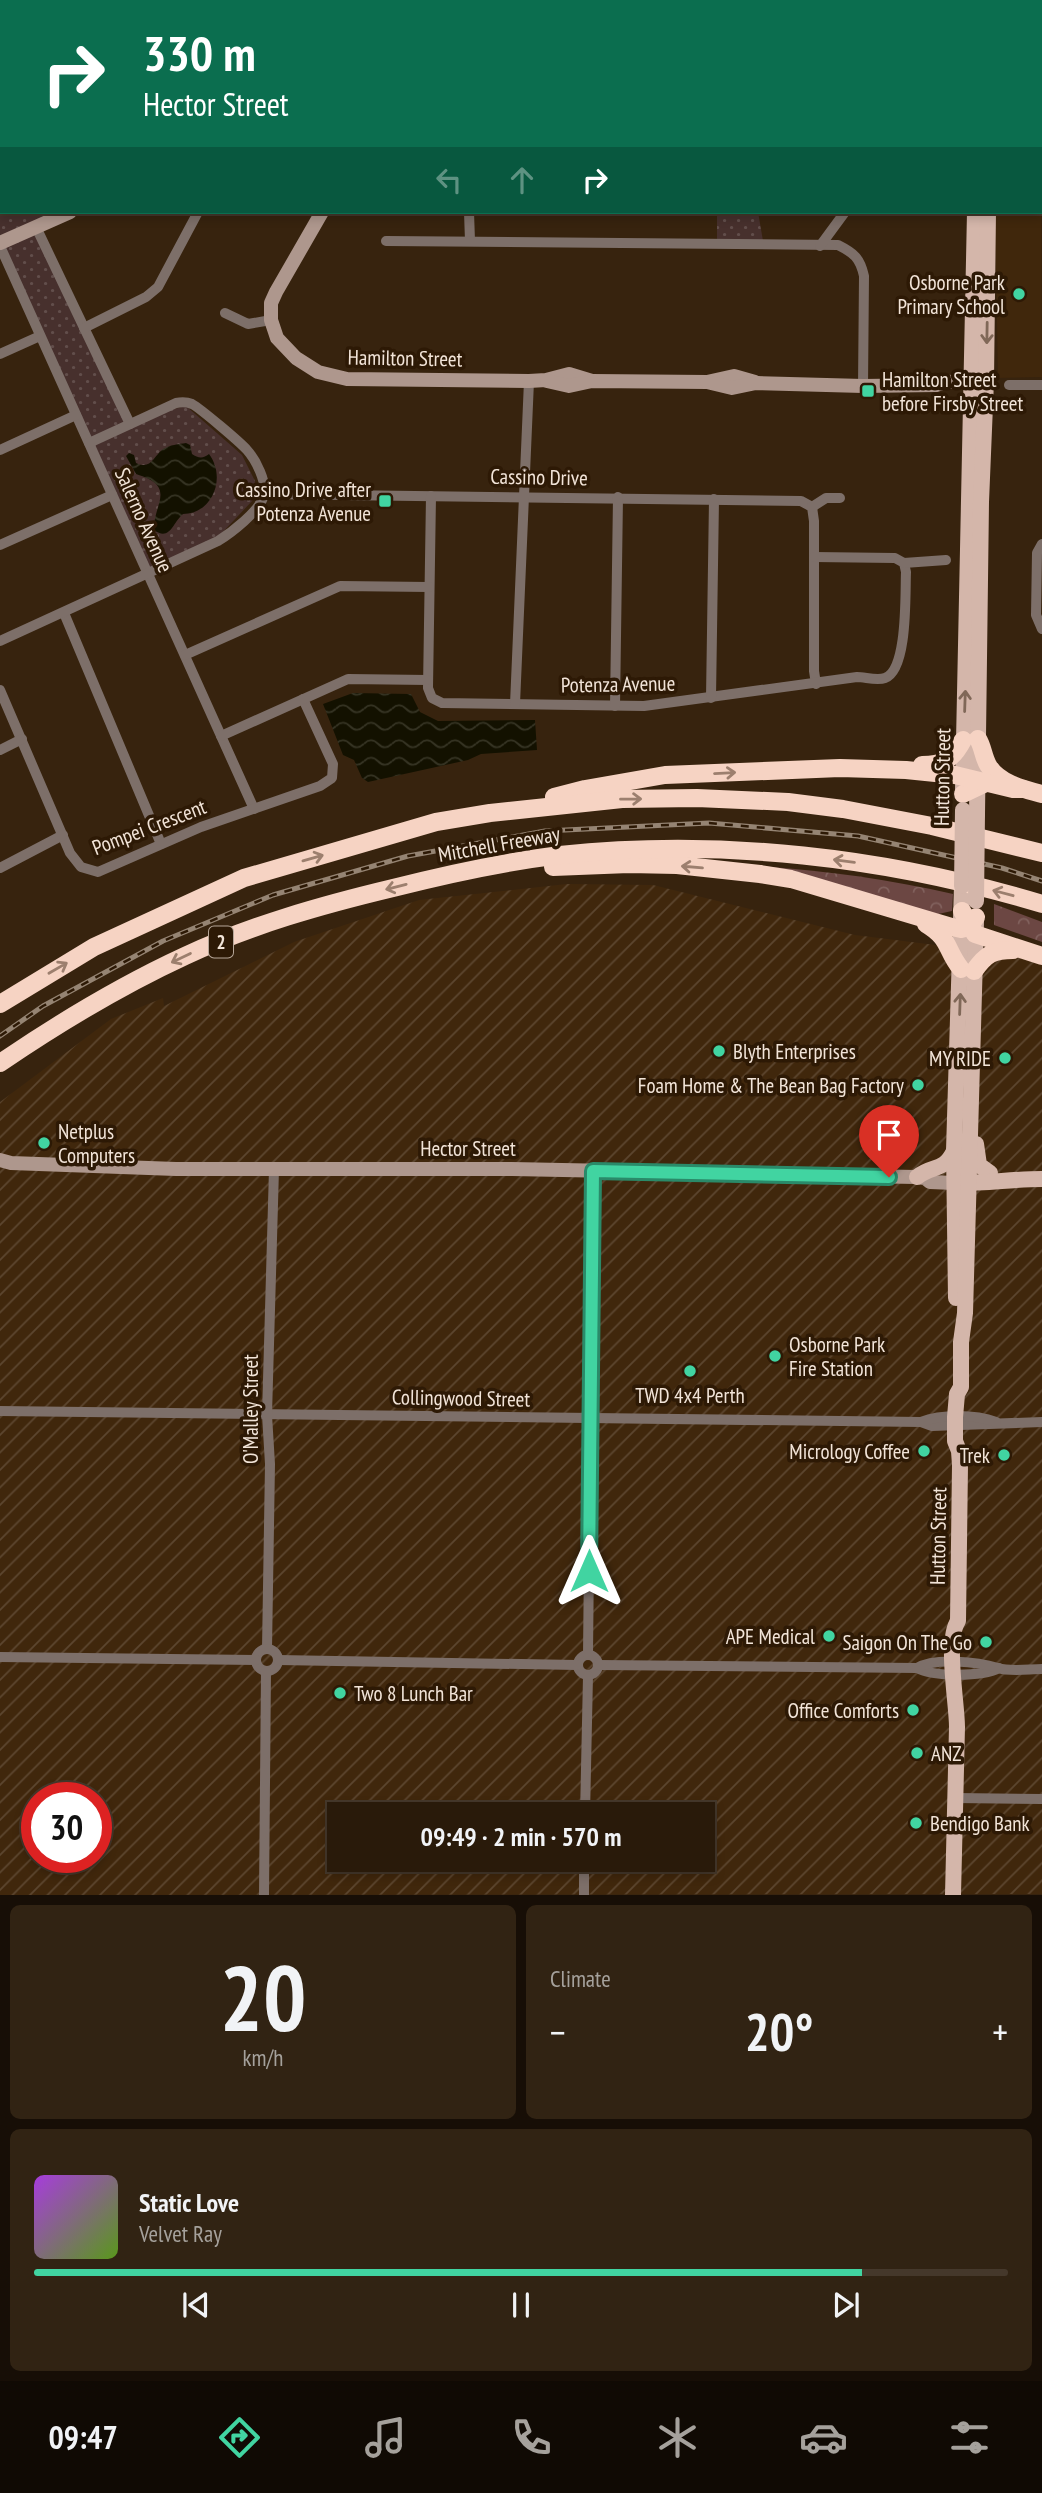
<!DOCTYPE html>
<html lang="en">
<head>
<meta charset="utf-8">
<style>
  body { margin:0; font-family:"PT Sans Narrow",sans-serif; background:#312313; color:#f1f3f6; height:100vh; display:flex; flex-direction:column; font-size:26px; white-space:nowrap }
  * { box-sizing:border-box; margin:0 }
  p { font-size:23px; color:#a5a19c }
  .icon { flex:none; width:38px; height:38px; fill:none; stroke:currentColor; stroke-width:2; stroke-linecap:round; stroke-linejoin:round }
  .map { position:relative; height:1895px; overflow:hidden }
  .sheet { display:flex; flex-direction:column; gap:10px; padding:10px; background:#170e06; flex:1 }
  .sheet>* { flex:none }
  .banner { position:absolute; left:0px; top:0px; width:1043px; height:214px; box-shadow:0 4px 10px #0003,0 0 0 2px #45382b; background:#0b6e4f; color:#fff; overflow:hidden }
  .speed { position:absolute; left:21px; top:1782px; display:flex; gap:14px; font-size:35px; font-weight:700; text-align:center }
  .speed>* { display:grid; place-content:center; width:91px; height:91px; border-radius:50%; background:#291a0a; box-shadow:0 4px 10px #0003,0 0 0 2px #45382b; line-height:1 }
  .speed .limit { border:10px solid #d22; background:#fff; color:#111 }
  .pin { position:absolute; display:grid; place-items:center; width:60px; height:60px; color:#fff; margin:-72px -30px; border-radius:50% 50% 50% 0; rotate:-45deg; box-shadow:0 0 7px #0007 }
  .pin .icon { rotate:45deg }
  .me { position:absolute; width:77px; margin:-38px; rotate:0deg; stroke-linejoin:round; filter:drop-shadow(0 0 5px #0008) }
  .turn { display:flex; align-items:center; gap:24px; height:147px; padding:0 28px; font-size:32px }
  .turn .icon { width:91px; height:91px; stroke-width:2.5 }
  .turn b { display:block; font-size:49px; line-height:60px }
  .lanes { display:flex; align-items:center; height:66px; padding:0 28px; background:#0003; justify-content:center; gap:35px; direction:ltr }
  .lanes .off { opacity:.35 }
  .big { font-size:52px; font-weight:700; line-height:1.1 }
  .sheet .card { flex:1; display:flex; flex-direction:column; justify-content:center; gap:10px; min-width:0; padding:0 24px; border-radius:10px; background:#312313 }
  .sheet .dial { align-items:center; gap:0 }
  .dial b { font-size:91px; line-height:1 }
  .song { display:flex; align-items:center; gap:21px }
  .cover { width:84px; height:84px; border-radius:10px; background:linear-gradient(135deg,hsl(280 70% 55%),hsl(90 70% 35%)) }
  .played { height:7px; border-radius:4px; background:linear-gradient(90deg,#41d4a1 85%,#45382b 85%) }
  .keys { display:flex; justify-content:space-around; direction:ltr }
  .heat { display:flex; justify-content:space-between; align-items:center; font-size:38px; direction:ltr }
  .sheet .tiles { flex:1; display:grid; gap:10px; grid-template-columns:1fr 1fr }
  .card:last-child { grid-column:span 2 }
  .trip { position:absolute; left:327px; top:1802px; width:388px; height:70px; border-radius:0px; background:#291a0a; box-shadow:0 4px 10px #0003,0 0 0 2px #45382b; font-weight:700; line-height:70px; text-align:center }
  .dock { display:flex; height:112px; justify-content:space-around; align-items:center; background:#100a04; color:#a5a19c }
  .dock .icon { width:49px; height:49px }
  .dock .selected { color:#41d4a1 }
  .dock b { font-size:32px; color:#f1f3f6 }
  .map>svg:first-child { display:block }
  .built { fill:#40270c }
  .industrial { fill:url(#industrial-furrows); fill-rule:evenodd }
  .grass { fill:url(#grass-dots) }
  .forest { fill:url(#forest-crowns) }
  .water { fill:url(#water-waves) }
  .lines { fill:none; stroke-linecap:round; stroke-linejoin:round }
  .street { stroke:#7d6f69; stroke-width:10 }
  .secondary { stroke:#ae978d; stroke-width:14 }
  .primary { stroke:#d4b6aa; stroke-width:16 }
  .highway { stroke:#f6d3c3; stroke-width:18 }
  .rail-casing { stroke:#958473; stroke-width:5 }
  .rail { stroke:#2d1905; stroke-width:2.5; stroke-dasharray:8; stroke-linecap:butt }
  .primary-bridge { stroke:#d4b6aa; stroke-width:16 }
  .oneway { stroke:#806858 }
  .oneway2 { stroke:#9c7f6e }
  .route-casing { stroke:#2a8a69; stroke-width:18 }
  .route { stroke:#41d4a1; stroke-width:12 }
  .poi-dot { fill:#41d4a1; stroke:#2d1905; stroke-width:2.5 }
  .labels { text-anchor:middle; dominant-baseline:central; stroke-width:7; stroke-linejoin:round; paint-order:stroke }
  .shield { fill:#2d1905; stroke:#b7a799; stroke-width:2 }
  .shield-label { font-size:19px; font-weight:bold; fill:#f2e4d8 }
  .poi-label { font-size:21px; fill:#f2e4d8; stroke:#2d1905; text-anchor:end }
  .street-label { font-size:21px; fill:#f2e4d8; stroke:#2d1905 }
</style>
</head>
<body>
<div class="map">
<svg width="1042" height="1895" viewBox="0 0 1042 1895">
  <defs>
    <pattern id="industrial-furrows" width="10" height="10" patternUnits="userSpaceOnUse" patternTransform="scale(1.75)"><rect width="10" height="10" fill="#40270c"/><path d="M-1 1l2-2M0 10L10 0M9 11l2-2" fill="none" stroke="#5c462f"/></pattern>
    <pattern id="grass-dots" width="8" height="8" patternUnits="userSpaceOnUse" patternTransform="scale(1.75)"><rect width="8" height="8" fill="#47302d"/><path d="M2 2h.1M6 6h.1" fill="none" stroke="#624e4b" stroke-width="1.8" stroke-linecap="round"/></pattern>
    <pattern id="forest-crowns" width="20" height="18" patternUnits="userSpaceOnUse" patternTransform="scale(1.75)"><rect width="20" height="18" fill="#6c4743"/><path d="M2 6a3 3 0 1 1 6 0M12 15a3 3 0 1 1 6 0" fill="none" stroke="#81615d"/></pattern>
    <pattern id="water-waves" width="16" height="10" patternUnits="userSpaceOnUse" patternTransform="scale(1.75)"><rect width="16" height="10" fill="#131100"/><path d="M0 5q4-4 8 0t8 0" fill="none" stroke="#363424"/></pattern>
  </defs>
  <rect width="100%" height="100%" fill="#37230e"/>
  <path class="built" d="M1041,158L1042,377L998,378L995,212H1041Z"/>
  <path class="industrial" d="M567,884L653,885L855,935L1008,954L1042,965V1894L0,1895V1102L111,1019L163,998L164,1006L294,942L419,900ZM37,1797H96V1857H37ZM340,1815H704V1860H340Z"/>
  <g class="grass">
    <path d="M0,0L101,2H2V212H58L0,238Z"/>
    <path d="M717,212H758L763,241L717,240Z"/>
    <path d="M35,230L125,423L87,440L1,245Z"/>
    <path d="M186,406L242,455L255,481L253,500L220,535L147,571L90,445L162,412Z"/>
  </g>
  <g class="forest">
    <path d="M742,865C813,869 883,878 953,894L952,911L938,914Z"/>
    <path d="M994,904L1042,922V942L994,925Z"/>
  </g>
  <g class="water">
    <path d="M186,443L190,445L192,454C198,458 203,459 209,454C227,478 212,514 183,514C173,522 170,542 154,530C153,503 178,487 136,474L126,456L129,453L134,455L136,463C151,470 153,457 163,449C170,445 178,444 186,443Z"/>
    <path d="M353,693L411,694L420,712L438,721L535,720L537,750L481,754L468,760L368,782L362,778L354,760L343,755L323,704Z"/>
  </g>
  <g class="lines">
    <g class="street">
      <path d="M215,0L216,2"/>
      <path d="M701,0L703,2"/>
      <path d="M887,0L889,2"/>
      <path d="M310,2V0"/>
      <path d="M434,2L437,0"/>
      <path d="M862,2L864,0"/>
      <path d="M1041,102L1042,101"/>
      <path d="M1041,138H1042"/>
      <path d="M1041,146L1042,147"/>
      <path d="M469,212L470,241"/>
      <path d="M36,227L130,424"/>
      <path d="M386,241L838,245C854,253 860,258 864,276L863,386"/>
      <path d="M0,246L254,809"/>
      <path d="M820,246L845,212"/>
      <path d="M225,313L248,324L271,320"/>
      <path d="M84,328L146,297L158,287L198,212"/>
      <path d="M0,354L40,336"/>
      <path d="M1009,385H1042"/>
      <path d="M0,450L76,415"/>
      <path d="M264,494L801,501L812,507L814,521V671L816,684"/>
      <path d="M431,496L428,688L432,698L442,703L644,706L857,677C865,677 877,681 885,678C908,670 905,594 906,572L904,563L895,558L814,557"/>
      <path d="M812,507L826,498H840"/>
      <path d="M1042,544L1037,553L1036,615L1042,629"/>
      <path d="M0,545L112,495"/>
      <path d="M904,563L946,560"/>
      <path d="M64,613L161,844"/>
      <path d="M0,641L218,541C231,533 260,511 264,495C267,482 256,460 247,450C240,442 201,409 192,404C187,402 181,402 176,403L89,443"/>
      <path d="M185,655L340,586L429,587"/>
      <path d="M0,690L70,853L81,867L98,872L201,827L320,786L332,778L333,764L303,699"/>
      <path d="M711,698L714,499"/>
      <path d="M515,704L529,381"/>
      <path d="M615,706L618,497"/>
      <path d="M221,736L348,679L428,680"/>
      <path d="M0,750L22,739"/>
      <path d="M0,868L63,835"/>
      <path d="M0,1411L921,1422L932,1426L1042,1422"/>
      <path d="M921,1422C941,1414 975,1414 996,1422"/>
      <path d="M267,1649L270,1464L267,1415L274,1169"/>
      <circle cx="267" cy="1660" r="11"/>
      <circle cx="588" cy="1665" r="10"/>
      <path d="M588,1655L593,1171"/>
      <path d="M0,1657L256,1660"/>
      <path d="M278,1660L577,1665"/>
      <path d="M598,1665L917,1668C933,1677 982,1677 999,1668"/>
      <path d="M917,1668C935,1657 978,1662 998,1668C1010,1672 1029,1669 1042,1669"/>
      <path d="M955,1798L1042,1799"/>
      <path d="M585,1815L588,1676"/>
      <path d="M264,1895L266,1671"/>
      <path d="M584,1895V1860"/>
    </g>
    <g class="secondary">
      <path d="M114,0L115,2"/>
      <path d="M426,0L427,2"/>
      <path d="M322,212L276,292L271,303V320L277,338L296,358L318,372L347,379L529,381L546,380L569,374L592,381"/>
      <path d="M0,243L70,212"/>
      <path d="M547,381L569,386L592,381L707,382L734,376L755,382"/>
      <path d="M707,382L732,388L756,383L863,386L936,385L945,382L980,381"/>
      <path d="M0,1160L11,1163L176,1169H512L915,1177L925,1178L930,1182L954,1183"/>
    </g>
    <g class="primary">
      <path d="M990,0V2"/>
      <path d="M977,2V0"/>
      <path d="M963,790L975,212"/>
      <path d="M977,814L981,502L986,381L988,212"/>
      <path d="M976,1144L979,1165L990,1173"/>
      <path d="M917,1177C933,1164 943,1173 954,1151"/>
      <path d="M960,1183C989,1183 1014,1179 1042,1179"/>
      <path d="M956,1298L954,1151L962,886"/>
      <path d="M953,1895L957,1727C957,1703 945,1640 958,1621L960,1465L959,1451L955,1441V1417L957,1394L961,1387V1342L965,1313L976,921"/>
    </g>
    <g class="highway">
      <path d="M978,739C983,747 983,756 988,765C998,783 1023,789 1042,794"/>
      <path d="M922,765C944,765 953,759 963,740"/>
      <path d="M963,794L986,783"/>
      <path d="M554,797L585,789L665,775L840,768L906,770L955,775L1013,789H1023"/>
      <path d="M553,867L629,864L677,865L760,874L791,879L952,927L961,929L969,927L976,917"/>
      <path d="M962,911L975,934L1042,956"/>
      <path d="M926,924C951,939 945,949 961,969"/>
      <path d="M974,971C986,954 993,950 1013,950"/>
      <path d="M0,1004L94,947L244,878L436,822L490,813L622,799L697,798L788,802L843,809L932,826L1042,853"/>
      <path d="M0,1063C59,1023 120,986 185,956C251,925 322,905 393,888C448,874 504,862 560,855C721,838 887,857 1042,904"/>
    </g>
    <g class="rail-casing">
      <path id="rail" d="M0,1036L43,1006L163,941L273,895L408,856L545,831L709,823L858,836L1002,868L1042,881"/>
    </g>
    <use href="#rail" class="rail"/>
    <g class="primary-bridge">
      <path d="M962,886L963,810"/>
      <path d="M976,901L977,814"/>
    </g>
  </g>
  <defs><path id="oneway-shaft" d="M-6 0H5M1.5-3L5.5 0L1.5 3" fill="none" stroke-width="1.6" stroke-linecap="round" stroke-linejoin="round" transform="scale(1.75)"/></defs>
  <g class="oneway">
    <use href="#oneway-shaft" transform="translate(987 333) rotate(91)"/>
    <use href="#oneway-shaft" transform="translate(965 701) rotate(-88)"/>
    <use href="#oneway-shaft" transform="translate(960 1004) rotate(-88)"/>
  </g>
  <g class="oneway2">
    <use href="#oneway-shaft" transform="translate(725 773) rotate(-3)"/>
    <use href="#oneway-shaft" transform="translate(631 799) rotate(-1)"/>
    <use href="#oneway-shaft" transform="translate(313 858) rotate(-16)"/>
    <use href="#oneway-shaft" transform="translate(844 861) rotate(-173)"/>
    <use href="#oneway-shaft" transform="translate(692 867) rotate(-175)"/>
    <use href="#oneway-shaft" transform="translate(396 887) rotate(166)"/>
    <use href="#oneway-shaft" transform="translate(1003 893) rotate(-165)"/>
    <use href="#oneway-shaft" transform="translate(181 958) rotate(154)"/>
    <use href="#oneway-shaft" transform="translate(58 968) rotate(-30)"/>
  </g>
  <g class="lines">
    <g class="route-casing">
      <path id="route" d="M589,1571L593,1171L889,1177"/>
    </g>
    <use href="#route" class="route"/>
  </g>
  <g class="poi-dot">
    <circle cx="1019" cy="294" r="7"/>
    <rect x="861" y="384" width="14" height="14" rx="3.5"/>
    <rect x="378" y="494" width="14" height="14" rx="3.5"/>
    <circle cx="719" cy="1051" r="7"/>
    <circle cx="1005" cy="1058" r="7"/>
    <circle cx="918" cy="1085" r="7"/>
    <circle cx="44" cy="1143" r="7"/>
    <circle cx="775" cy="1356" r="7"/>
    <circle cx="690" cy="1371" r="7"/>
    <circle cx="924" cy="1451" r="7"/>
    <circle cx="1004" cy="1455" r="7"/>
    <circle cx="829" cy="1636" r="7"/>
    <circle cx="986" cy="1642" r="7"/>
    <circle cx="340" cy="1693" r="7"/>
    <circle cx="913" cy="1710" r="7"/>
    <circle cx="917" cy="1753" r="7"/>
    <circle cx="916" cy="1823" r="7"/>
  </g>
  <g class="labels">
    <rect class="shield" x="209" y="926.5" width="24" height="31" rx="5"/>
    <g class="shield-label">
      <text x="221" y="942">2</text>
    </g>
    <g class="poi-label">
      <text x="1005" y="282">Osborne Park<tspan x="1005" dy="24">Primary School</tspan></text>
      <text x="882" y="379" text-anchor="start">Hamilton Street<tspan x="882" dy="24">before Firsby Street</tspan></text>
      <text x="371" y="489">Cassino Drive after<tspan x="371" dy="24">Potenza Avenue</tspan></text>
      <text x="733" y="1051" text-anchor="start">Blyth Enterprises</text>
      <text x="991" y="1058">MY RIDE</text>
      <text x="904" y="1085">Foam Home &amp; The Bean Bag Factory</text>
      <text x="58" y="1131" text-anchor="start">Netplus<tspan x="58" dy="24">Computers</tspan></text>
      <text x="789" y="1344" text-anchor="start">Osborne Park<tspan x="789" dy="24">Fire Station</tspan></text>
      <text x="690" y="1395" text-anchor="middle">TWD 4x4 Perth</text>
      <text x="910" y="1451">Micrology Coffee</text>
      <text x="990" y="1455">Trek</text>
      <text x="815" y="1636">APE Medical</text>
      <text x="972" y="1642">Saigon On The Go</text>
      <text x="354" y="1693" text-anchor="start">Two 8 Lunch Bar</text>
      <text x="899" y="1710">Office Comforts</text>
      <text x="931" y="1753" text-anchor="start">ANZ</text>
      <text x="930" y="1823" text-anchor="start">Bendigo Bank</text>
    </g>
    <g class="street-label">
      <text transform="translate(405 358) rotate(1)">Hamilton Street</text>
      <text transform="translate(539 477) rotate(1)">Cassino Drive</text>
      <text transform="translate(144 520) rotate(66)">Salerno Avenue</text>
      <text transform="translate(618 684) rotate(-1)">Potenza Avenue</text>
      <text transform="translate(942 777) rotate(-89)">Hutton Street</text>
      <text transform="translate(149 827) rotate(-21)">Pompei Crescent</text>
      <text transform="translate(499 844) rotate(-10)">Mitchell Freeway</text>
      <text x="468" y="1148">Hector Street</text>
      <text transform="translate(461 1398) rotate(1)">Collingwood Street</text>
      <text transform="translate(250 1409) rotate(-90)">O'Malley Street</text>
      <text transform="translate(938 1536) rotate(-89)">Hutton Street</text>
    </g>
  </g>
</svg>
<div class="speed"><div class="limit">30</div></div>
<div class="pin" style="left:889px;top:1177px;background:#d93025"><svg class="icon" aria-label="arrive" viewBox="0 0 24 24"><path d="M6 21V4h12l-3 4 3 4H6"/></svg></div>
<svg class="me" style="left:589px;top:1571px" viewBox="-20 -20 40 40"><path d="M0-17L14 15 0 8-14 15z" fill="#41d4a1" stroke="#fff" stroke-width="4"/></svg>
<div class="trip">09:49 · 2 min · 570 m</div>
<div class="banner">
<div class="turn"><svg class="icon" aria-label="right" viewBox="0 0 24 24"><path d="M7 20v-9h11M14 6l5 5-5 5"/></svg><div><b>330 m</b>Hector Street</div></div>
<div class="lanes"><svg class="icon off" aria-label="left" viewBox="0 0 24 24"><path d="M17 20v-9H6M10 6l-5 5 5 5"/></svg><svg class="icon off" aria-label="ahead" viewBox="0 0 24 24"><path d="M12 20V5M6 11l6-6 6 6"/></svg><svg class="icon" aria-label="right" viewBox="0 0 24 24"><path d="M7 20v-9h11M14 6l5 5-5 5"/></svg></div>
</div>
</div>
<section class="sheet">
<div class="tiles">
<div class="card dial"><b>20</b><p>km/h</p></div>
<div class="card"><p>Climate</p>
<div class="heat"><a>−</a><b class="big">20°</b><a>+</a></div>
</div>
<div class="card">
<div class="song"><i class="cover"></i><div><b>Static Love</b><p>Velvet Ray</p></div></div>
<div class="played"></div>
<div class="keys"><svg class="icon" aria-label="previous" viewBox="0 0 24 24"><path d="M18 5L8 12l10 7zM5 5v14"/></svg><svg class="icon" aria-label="pause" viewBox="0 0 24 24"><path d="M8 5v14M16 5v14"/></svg><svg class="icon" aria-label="next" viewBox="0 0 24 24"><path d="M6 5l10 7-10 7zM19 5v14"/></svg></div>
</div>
</div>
</section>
<nav class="dock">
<b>09:47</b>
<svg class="icon selected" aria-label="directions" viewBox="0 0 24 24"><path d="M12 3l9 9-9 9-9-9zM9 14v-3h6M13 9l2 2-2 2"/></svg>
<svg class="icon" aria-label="music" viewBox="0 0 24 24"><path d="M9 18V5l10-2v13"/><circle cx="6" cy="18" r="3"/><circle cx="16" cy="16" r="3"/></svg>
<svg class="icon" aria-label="phone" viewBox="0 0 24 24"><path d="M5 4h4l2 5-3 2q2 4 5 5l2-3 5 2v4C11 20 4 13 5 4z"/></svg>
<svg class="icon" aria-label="climate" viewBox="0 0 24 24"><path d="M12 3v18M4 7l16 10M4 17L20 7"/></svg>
<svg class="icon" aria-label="car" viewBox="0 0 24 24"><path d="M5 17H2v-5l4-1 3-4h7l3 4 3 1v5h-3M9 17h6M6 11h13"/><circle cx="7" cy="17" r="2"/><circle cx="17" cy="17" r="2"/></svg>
<svg class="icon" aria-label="filters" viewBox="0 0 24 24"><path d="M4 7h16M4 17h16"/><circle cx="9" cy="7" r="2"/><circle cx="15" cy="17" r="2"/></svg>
</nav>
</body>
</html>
